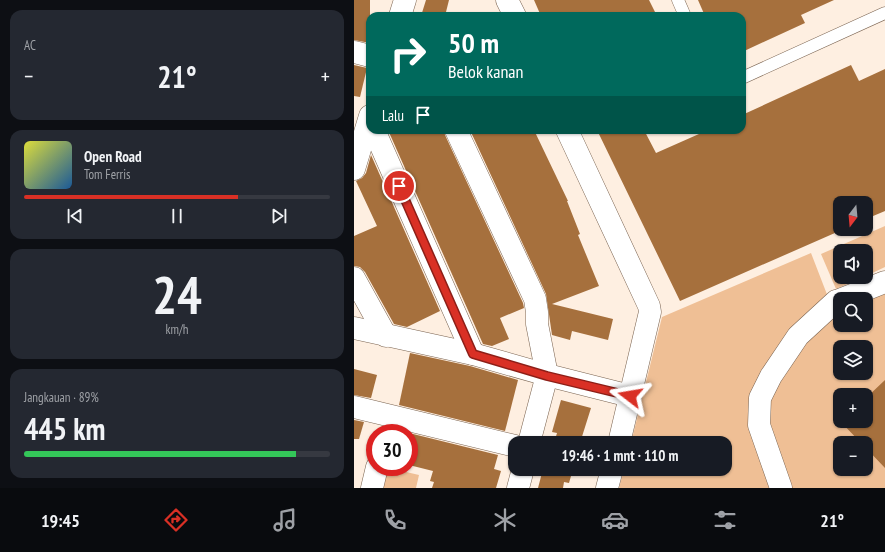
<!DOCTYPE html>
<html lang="id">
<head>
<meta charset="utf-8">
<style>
  body { margin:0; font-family:"PT Sans Narrow",sans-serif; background:#242831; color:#f1f3f6; height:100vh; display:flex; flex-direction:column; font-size:15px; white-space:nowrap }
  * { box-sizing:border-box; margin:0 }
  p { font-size:13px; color:#9ea1a6 }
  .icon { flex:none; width:22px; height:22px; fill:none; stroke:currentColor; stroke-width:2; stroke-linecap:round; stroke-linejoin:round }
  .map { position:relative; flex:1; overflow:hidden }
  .side { display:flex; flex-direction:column; gap:10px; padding:10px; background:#0d0f14; width:354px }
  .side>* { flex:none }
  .hud { position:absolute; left:12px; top:12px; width:380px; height:122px; border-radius:12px; box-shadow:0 1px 3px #0004; background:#00695c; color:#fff; overflow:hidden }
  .needle { width:26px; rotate:196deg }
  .tools { position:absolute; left:479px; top:196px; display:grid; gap:8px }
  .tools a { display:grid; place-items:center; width:40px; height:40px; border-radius:8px; background:#171b24; box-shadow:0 1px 3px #0004; font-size:20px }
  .speed { position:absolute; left:12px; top:424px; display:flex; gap:8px; font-size:20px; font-weight:700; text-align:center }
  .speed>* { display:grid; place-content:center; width:52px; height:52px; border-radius:50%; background:#171b24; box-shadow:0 1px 3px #0004; line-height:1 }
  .speed .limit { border:6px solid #d22; background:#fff; color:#111 }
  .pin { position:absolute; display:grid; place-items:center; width:34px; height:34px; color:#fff; margin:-17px; border:2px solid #fff; border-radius:50%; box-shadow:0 1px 4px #0007 }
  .me { position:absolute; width:44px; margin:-22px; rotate:284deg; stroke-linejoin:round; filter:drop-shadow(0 0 3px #0008) }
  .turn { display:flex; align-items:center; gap:14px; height:84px; padding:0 16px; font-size:18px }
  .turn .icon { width:52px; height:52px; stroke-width:2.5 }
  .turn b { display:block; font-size:28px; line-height:34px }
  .then { display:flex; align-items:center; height:38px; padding:0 16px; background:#0003; gap:8px; font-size:15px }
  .big { font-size:30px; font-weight:700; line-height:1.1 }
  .side .card { flex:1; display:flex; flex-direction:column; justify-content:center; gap:6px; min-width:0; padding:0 14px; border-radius:12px; background:#242831 }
  .side .dial { align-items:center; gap:0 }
  .dial b { font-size:52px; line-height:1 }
  .song { display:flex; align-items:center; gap:12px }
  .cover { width:48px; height:48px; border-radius:6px; background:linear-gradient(135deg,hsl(60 70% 55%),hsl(210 70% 35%)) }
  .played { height:4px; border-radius:2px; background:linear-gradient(90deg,#d93025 70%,#363941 70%) }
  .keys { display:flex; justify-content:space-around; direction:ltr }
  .heat { display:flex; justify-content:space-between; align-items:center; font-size:22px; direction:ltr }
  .charge { height:6px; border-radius:3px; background:linear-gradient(90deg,#34c759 89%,#363941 0) }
  .trip { position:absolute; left:154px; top:436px; width:224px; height:40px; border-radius:12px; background:#171b24; box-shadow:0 1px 3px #0004; font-weight:700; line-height:40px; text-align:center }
  .tabs { display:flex; height:64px; justify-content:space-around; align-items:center; background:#090b0e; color:#9ea1a6 }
  .tabs .icon { width:28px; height:28px }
  .tabs .selected { color:#d93025 }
  .tabs b { font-size:18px; color:#f1f3f6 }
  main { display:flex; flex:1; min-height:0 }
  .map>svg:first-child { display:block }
  .green { fill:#efbf95; fill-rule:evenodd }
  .building { fill:#a6703d }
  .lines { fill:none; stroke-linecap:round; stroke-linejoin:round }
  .lane-casing { stroke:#7b6451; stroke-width:13 }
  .street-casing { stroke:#7b6451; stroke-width:23 }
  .lane { stroke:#fff; stroke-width:12 }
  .street { stroke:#fff; stroke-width:22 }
  .route-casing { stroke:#8d1f18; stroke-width:10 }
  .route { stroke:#d93025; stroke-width:7 }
</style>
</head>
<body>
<main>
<section class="side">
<div class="card"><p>AC</p>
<div class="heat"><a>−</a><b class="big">21°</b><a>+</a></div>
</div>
<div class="card">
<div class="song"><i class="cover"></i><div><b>Open Road</b><p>Tom Ferris</p></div></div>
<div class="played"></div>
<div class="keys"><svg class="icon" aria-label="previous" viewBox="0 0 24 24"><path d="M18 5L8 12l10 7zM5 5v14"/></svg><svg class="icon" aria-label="pause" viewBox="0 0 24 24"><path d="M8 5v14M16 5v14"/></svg><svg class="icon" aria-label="next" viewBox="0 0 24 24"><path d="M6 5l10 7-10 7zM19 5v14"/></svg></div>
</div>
<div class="card dial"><b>24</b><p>km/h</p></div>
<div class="card"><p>Jangkauan · 89%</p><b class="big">445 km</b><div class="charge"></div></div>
</section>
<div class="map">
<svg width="531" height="488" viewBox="0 0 531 488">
  <rect width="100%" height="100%" fill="#feefe1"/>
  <g class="green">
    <path d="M531,226V267L512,276V251H486V277H509L482,289L467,254Z"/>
    <path d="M457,253L474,297L410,369L394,415L418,488H265L270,469H371V443H277L308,317Z"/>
    <path d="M531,290V488H436L413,414L424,378L450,340L486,308V325H512V299ZM486,347H512V373H486ZM486,395H512V421H486ZM486,443H512V469H486Z"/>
    <path d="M31,467L65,475L62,488H21Z"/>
  </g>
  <g class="building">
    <path d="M0,0H16V43L0,40Z"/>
    <path d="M72,0H95L91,16H67Z"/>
    <path d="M180,0H295L303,16H187Z"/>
    <path d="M344,0H480L447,15L451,23L388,52V16H351Z"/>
    <path d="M0,65L13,68L6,97L0,96Z"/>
    <path d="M497,65L505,81L531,69V211L512,219V203H486V229H490L326,301L243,130H290L302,153L354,130H388V115Z"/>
    <path d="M34,130H90L91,135L169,303L170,308L146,318L155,339L138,346L129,344Z"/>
    <path d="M116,130H180L214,201H213L226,234L224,235L245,286L198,304L259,319L254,340L218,331L216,340L198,335L192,294Z"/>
    <path d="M17,155L86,311L53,327L40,324L11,272L6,267L0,266V236L23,226L2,181L8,178L12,173Z"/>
    <path d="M56,353L116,366L164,380L151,431L45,405Z"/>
    <path d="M0,369L23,375L17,398L0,395Z"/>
    <path d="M531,380V468L512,448V443H507L486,421H512V398Z"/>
    <path d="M207,400L237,408L226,443H200L203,433L198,432Z"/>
    <path d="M0,420L10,422L5,439H0Z"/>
    <path d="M55,433L144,455L140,469L147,471L142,488H78L80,482L76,481L79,471L55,465Z"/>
    <path d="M189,469H219L215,483L210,482L209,488H184Z"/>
  </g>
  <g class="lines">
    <g class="lane-casing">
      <g id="lane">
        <path d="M324,0L331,16"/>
        <path d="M388,78L531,13"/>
      </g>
    </g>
    <g class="street-casing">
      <g id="street">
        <path d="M153,0L161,16"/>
        <path d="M46,16L51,0"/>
        <path d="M0,52L16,56"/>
        <path d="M20,130L119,354"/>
        <path d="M102,130L181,299L183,312V324L193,375L175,443"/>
        <path d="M213,130L295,306L296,312L265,443"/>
        <path d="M0,169L16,116"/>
        <path d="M0,278L32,336"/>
        <path d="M488,299L531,282"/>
        <path d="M0,328L119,354L193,375L276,396"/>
        <path d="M0,407L161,446"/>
        <path d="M18,488L23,467"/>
        <path d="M164,488L169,469"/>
        <path d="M253,488L258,469"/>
        <path d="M427,488L405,425L406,398L417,376L444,336L482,301L486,300"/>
      </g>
    </g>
    <use href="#lane" class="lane"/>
    <use href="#street" class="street"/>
  </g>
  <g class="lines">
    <g class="route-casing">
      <path id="route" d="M45,186L119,354L193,376L276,396"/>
    </g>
    <use href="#route" class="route"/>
  </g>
</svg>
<div class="tools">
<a><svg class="needle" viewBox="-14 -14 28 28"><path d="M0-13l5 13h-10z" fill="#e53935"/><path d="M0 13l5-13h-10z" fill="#9ea1a6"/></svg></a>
<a><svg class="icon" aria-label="sound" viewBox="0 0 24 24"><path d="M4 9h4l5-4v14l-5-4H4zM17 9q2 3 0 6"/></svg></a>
<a><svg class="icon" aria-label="search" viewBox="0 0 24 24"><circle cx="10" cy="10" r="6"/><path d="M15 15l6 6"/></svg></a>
<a><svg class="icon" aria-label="layers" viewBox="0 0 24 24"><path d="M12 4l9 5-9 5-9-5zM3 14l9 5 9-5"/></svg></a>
<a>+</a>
<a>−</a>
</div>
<div class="speed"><div class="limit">30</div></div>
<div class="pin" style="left:45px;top:186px;background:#d93025"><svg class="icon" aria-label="arrive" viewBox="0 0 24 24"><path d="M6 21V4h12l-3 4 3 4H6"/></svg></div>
<svg class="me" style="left:276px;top:396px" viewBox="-20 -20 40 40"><path d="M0-17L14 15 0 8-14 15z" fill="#d93025" stroke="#fff" stroke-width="4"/></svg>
<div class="trip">19:46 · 1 mnt · 110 m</div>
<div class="hud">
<div class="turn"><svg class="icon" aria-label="right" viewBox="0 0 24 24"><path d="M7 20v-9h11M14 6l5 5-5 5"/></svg><div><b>50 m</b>Belok kanan</div></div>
<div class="then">Lalu<svg class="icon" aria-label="arrive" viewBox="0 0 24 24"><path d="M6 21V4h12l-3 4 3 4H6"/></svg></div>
</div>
</div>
</main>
<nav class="tabs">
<b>19:45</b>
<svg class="icon selected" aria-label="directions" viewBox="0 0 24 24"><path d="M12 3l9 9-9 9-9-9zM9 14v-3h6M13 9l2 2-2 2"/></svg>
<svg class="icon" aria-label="music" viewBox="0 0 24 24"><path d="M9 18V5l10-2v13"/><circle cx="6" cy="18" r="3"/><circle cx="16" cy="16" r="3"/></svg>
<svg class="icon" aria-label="phone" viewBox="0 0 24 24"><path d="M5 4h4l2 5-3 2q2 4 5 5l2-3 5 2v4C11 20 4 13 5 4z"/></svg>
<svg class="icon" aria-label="climate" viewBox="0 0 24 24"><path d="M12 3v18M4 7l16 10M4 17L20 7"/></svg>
<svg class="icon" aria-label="car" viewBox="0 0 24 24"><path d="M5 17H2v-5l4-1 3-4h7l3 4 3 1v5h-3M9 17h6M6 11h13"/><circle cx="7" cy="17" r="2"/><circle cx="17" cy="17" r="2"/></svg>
<svg class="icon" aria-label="filters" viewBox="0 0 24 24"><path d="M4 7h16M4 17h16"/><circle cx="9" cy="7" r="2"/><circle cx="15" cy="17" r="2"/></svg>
<b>21°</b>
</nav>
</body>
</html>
